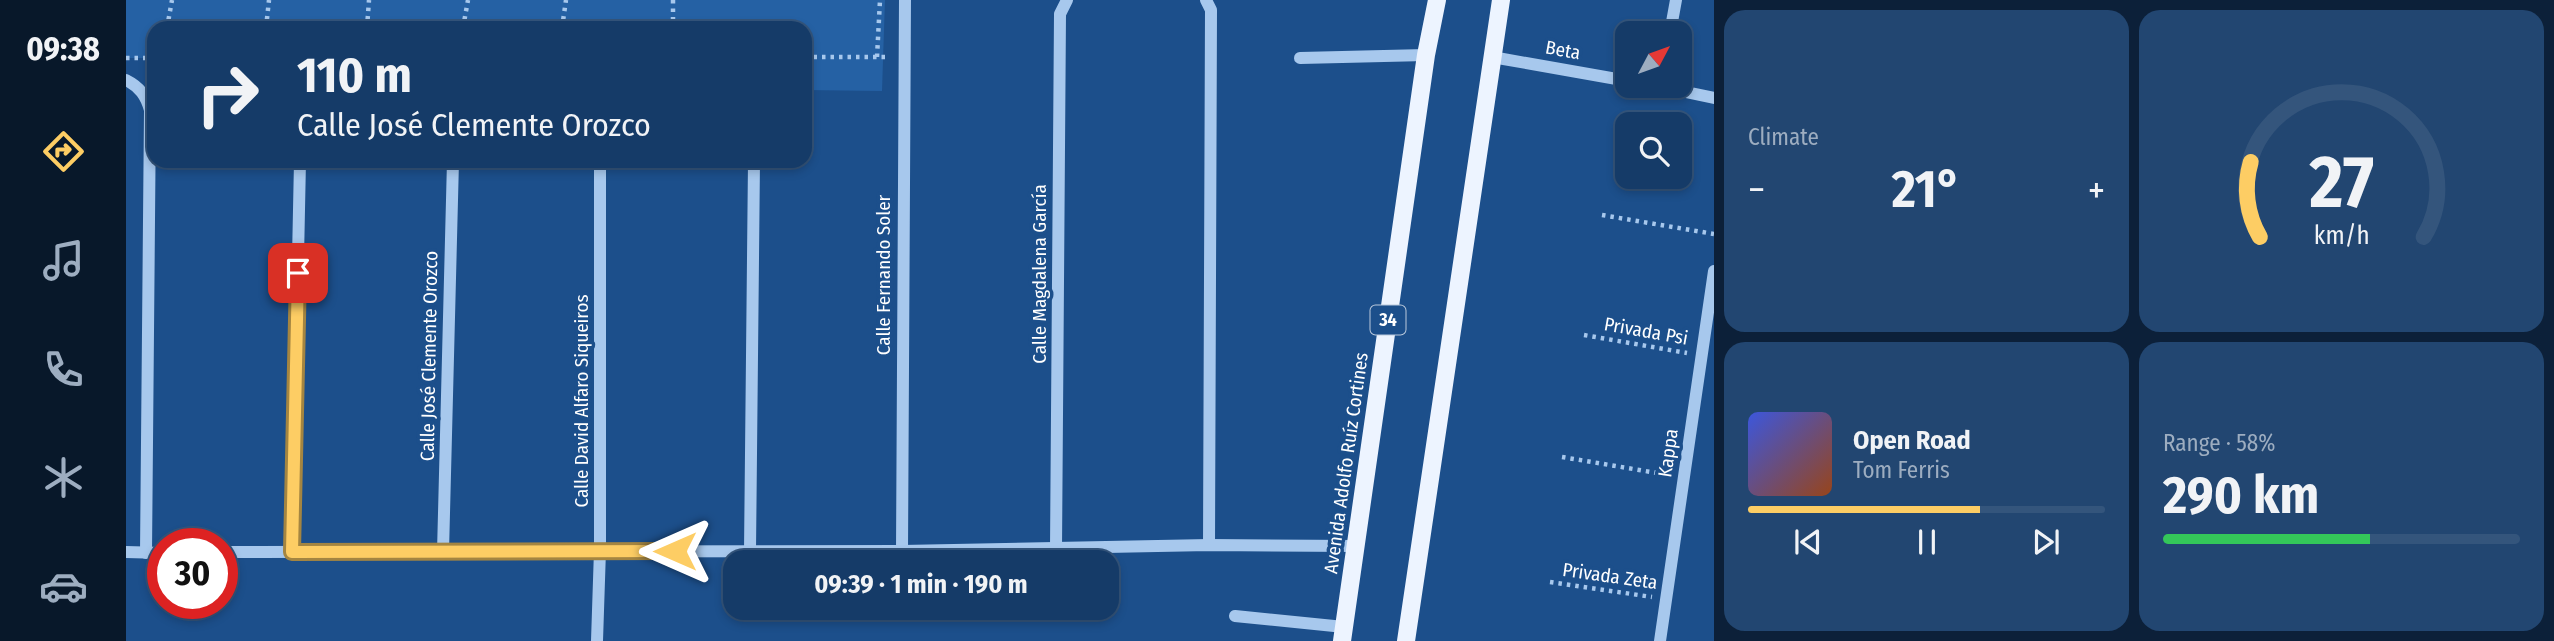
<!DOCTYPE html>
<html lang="en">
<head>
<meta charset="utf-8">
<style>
  body { margin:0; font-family:"Fira Sans Condensed",sans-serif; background:#224671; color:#f1f3f6; height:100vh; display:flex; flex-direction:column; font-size:26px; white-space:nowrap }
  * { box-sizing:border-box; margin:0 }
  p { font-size:23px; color:#9dadc0 }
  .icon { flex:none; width:38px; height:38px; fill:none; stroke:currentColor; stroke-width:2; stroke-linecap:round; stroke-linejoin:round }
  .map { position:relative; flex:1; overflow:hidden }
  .drawer { display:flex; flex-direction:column; gap:10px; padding:10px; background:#0c2039; width:840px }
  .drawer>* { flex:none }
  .top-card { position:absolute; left:21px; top:21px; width:665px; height:147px; border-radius:21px; box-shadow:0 4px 10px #0003,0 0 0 2px #34557c; background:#153b68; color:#f1f3f6; overflow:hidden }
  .needle { width:46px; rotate:49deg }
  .buttons { position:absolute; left:1489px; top:21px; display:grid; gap:14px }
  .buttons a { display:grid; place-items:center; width:77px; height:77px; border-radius:14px; background:#153b68; box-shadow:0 4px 10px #0003,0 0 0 2px #34557c; font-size:35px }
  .speed { position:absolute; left:21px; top:528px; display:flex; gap:14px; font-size:35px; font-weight:700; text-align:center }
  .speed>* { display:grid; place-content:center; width:91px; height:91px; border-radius:50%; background:#153b68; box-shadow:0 4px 10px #0003,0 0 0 2px #34557c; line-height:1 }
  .speed .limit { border:10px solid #d22; background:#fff; color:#111 }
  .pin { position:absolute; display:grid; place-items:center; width:60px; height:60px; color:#fff; margin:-30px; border-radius:14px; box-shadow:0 4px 10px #0006 }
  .me { position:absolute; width:77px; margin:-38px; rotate:270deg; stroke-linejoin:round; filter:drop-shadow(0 0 5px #0008) }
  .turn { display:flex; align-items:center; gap:24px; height:147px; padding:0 35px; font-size:32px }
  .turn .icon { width:91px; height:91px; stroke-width:2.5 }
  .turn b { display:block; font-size:49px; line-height:60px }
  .big { font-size:52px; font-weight:700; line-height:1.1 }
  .drawer .tile { flex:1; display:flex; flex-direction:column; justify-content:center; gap:10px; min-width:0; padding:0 24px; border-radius:21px; background:#224671 }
  .drawer .dial { align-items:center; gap:0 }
  .dial svg { height:182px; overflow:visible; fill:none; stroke:#34557c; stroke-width:7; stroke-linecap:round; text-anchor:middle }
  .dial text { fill:#f1f3f6; stroke:none }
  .song { display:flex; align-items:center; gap:21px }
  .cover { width:84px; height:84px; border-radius:10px; background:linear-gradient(135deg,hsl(230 70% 55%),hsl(20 70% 35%)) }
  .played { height:7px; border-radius:4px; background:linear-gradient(90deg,#fdcd64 65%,#34557c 65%) }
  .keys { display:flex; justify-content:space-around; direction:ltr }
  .heat { display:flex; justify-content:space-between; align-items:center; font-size:38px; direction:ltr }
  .charge { height:10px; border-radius:5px; background:linear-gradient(90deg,#34c759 58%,#34557c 0) }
  .drawer .tiles { flex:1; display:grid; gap:10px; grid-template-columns:repeat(2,1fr) }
  .trip { position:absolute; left:597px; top:550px; width:396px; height:70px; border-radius:21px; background:#153b68; box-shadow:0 4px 10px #0003,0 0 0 2px #34557c; font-weight:700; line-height:70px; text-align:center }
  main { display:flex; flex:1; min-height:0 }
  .tabs { display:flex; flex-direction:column; width:126px; justify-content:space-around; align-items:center; background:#08182a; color:#9dadc0 }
  .tabs .icon { width:49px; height:49px }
  .tabs .current { color:#fdcd64 }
  .tabs b { font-size:32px; color:#f1f3f6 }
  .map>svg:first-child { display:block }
  .green { fill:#2561a4 }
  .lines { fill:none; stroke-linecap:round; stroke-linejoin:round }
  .path { stroke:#a7c8ed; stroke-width:4.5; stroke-dasharray:3.5 5; stroke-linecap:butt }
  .minor { stroke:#a7c8ed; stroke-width:12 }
  .major { stroke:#edf4ff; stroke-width:18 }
  .route-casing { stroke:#a48541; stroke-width:18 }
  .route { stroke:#fdcd64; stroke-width:12 }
  .labels { text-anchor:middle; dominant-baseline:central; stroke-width:7; stroke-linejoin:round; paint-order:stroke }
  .shield { fill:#1c4f8b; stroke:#bbcadc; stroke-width:2 }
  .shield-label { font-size:18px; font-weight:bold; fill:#fff }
  .street-label { font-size:19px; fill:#fff; stroke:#1c4f8b }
</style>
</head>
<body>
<main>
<nav class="tabs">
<b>09:38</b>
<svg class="icon current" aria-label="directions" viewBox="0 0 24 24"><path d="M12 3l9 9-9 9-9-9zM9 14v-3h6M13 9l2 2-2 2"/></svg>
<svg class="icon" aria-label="music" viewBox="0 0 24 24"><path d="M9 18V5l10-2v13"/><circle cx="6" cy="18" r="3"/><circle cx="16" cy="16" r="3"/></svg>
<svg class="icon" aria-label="phone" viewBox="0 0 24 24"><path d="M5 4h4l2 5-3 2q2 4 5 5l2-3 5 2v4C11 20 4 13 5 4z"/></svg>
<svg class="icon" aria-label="climate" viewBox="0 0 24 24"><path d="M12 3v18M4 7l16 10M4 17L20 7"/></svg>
<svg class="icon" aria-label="car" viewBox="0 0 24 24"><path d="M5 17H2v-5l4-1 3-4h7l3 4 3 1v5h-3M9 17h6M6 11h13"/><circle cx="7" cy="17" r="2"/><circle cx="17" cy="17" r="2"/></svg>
</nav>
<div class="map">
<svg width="1588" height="641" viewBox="0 0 1588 641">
  <rect width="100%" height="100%" fill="#1c4f8b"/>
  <path class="green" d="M0,0H759L756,91L679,90V28H28V58H0Z"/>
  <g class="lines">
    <g class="path">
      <path d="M547,0V28"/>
      <path d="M41,28L46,0"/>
      <path d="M140,28L143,0"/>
      <path d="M241,28L243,0"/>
      <path d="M337,28L342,0"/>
      <path d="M436,28L440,0"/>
      <path d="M679,57H762"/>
      <path d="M751,57L754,0"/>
      <path d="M0,58H28"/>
      <path d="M1476,215L1588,234"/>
      <path d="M1458,335L1561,353"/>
      <path d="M1436,457L1543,475"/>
      <path d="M1424,582L1526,597"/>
    </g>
    <g class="minor">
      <path d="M1080,0L1085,10L1083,545"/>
      <path d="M1544,33L1550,0"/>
      <path d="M1366,57L1502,81"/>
      <path d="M1174,58L1300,55"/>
      <path d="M0,80C14,87 20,96 24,110L20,553"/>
      <path d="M1531,86L1588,98"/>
      <path d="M930,549L934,14L941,0"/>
      <path d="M624,551L628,161"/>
      <path d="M776,551L779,0"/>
      <path d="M0,552L37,553"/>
      <path d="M96,552L776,551L1083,545L1230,546"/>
      <path d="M166,552L174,161"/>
      <path d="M317,552L327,161"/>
      <path d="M1109,616L1218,627"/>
      <path d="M471,641L474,550V161"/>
      <path d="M1534,641L1588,271"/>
    </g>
    <g class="major">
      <path d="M1216,641L1300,55L1311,0"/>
      <path d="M1280,641L1375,0"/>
    </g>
  </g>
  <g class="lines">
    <g class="route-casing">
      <path id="route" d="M172,273L166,552L549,551"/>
    </g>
    <use href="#route" class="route"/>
  </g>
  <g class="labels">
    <rect class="shield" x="1244.5" y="305.5" width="35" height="29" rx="5"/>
    <g class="shield-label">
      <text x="1262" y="320">34</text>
    </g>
    <g class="street-label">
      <text transform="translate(1437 50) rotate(10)">Beta</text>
      <text transform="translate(913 274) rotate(-90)">Calle Magdalena García</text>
      <text transform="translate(757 275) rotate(-90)">Calle Fernando Soler</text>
      <text transform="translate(1520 331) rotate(10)">Privada Psi</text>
      <text transform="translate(303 356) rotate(-89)">Calle José Clemente Orozco</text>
      <text transform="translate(455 401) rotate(-90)">Calle David Alfaro Siqueiros</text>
      <text transform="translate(1542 453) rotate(-82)">Kappa</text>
      <text transform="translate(1220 463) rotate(-82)">Avenida Adolfo Ruíz Cortines</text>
      <text transform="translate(1484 576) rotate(8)">Privada Zeta</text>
    </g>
  </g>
</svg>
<div class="buttons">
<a><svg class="needle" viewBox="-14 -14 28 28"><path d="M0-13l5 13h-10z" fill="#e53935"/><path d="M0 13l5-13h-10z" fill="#9dadc0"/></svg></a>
<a><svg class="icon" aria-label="search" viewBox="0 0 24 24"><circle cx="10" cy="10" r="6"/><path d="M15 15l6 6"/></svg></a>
</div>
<div class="speed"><div class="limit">30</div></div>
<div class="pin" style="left:172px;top:273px;background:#d93025"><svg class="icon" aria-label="arrive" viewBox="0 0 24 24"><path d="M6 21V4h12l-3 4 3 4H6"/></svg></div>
<svg class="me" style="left:549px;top:551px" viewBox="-20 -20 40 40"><path d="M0-17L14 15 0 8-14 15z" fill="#fdcd64" stroke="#fff" stroke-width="4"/></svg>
<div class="trip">09:39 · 1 min · 190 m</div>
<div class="top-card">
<div class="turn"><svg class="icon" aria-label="right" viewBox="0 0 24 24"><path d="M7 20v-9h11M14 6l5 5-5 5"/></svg><div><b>110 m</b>Calle José Clemente Orozco</div></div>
</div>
</div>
<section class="drawer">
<div class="tiles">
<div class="tile"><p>Climate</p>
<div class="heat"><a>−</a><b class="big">21°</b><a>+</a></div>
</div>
<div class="tile dial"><svg viewBox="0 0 100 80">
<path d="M14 69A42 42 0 1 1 86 69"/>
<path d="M14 69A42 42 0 0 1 10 36" stroke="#fdcd64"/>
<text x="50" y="56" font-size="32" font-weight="700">27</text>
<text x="50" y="72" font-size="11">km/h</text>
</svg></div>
<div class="tile">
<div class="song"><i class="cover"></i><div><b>Open Road</b><p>Tom Ferris</p></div></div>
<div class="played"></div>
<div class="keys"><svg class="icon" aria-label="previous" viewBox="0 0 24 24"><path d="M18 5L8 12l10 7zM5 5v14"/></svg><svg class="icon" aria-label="pause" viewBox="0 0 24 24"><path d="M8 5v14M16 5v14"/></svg><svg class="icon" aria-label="next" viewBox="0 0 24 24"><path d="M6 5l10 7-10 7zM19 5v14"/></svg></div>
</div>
<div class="tile"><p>Range · 58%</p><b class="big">290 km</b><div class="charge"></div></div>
</div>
</section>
</main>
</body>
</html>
